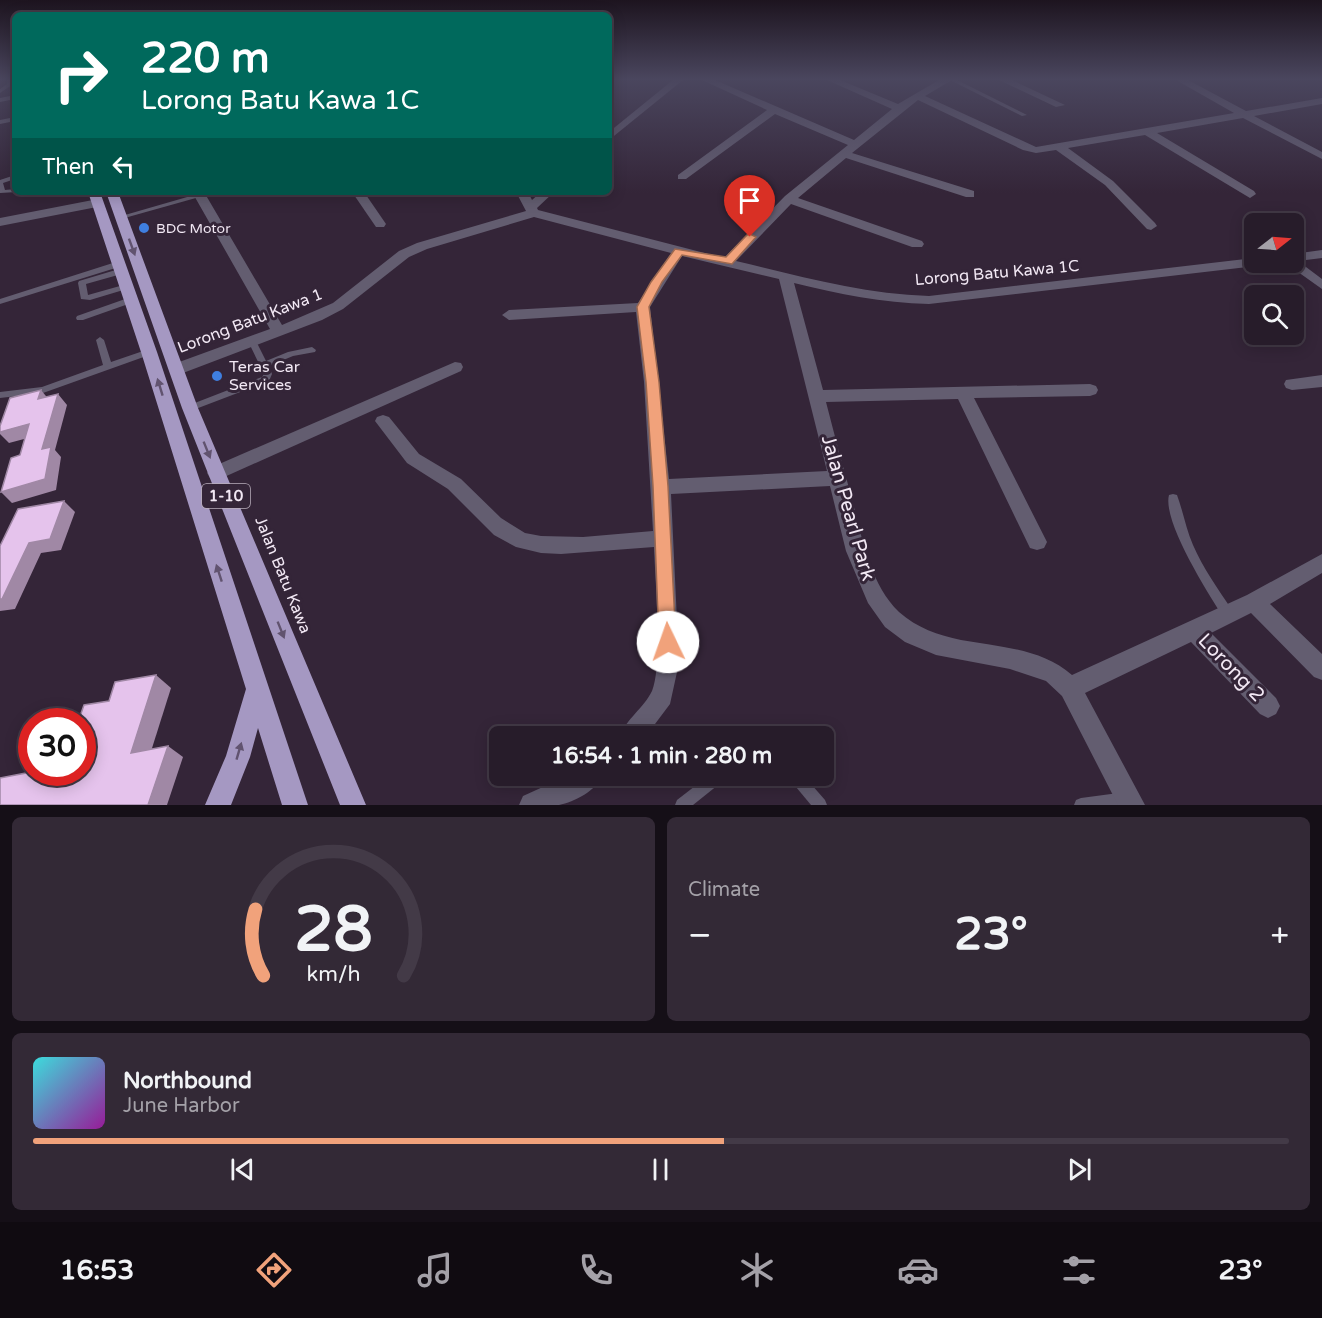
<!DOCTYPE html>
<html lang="en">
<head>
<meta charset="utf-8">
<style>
  body { margin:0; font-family:"Varela Round",sans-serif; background:#332936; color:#f1f3f6; height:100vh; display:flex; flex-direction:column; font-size:22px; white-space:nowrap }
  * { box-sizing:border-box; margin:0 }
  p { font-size:20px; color:#a4a1a8 }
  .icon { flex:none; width:33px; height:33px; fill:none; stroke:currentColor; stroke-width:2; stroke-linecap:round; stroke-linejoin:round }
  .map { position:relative; height:805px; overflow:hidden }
  .panel { display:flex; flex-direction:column; gap:12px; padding:12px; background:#150f17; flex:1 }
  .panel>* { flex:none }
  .guide { position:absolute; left:12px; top:12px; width:600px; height:183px; border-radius:9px; box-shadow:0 3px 15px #0003,0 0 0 2px #433a47; background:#00695c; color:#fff; overflow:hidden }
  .needle { width:39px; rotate:73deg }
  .buttons { position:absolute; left:1244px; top:213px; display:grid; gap:12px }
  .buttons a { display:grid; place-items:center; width:60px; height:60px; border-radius:9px; background:#271c2a; box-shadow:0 3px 15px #0003,0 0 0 2px #433a47; font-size:30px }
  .speed { position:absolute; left:18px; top:708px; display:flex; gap:12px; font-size:30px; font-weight:700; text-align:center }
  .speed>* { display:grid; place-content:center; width:78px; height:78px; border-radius:50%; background:#271c2a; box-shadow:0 3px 15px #0003,0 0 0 2px #433a47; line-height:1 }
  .speed .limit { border:9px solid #d22; background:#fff; color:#111 }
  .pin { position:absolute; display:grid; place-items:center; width:51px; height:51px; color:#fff; margin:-62px -26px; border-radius:50% 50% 50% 0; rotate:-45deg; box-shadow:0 0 6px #0007 }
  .pin .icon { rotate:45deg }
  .me { position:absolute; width:66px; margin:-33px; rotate:357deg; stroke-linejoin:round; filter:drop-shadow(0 0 4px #0008) }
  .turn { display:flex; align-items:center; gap:21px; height:126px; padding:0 30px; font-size:27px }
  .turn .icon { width:78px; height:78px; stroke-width:2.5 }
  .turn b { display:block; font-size:42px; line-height:51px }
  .then { display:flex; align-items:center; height:57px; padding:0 30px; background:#0003; gap:12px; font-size:22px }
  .big { font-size:45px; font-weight:700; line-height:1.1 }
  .panel .card { flex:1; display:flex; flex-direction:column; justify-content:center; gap:9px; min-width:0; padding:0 21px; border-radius:9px; background:#332936 }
  .panel .dial { align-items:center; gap:0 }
  .dial svg { height:156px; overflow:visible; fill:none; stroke:#433a47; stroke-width:7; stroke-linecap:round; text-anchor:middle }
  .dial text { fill:#f1f3f6; stroke:none }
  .song { display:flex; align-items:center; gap:18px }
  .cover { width:72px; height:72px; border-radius:9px; background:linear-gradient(135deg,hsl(180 70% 55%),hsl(300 70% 35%)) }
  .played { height:6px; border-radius:3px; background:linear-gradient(90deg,#f1a27b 55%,#433a47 55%) }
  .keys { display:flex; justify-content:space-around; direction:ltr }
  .heat { display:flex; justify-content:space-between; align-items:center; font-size:33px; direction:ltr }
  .panel .tiles { flex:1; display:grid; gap:12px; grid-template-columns:1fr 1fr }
  .card:last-child { grid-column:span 2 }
  .trip { position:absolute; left:489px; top:726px; width:345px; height:60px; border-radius:9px; background:#271c2a; box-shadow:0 3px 15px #0003,0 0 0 2px #433a47; font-weight:700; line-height:60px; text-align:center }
  .menu { display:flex; height:96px; justify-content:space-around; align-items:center; background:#100b11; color:#a4a1a8 }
  .menu .icon { width:42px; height:42px }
  .menu .current { color:#f1a27b }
  .menu b { font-size:27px; color:#f1f3f6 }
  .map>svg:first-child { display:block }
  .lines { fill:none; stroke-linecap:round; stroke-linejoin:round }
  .service { fill:#635d70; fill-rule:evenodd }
  .minor { fill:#635d70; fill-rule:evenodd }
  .trunk { fill:#a598c2; fill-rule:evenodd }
  .shaded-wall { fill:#a088a5 }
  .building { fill:#e5c3ec; stroke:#a088a5; stroke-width:1.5 }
  .oneway { fill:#61536f }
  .route { fill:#f1a27b; stroke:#9d6950; stroke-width:1.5 }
  .shop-dot { fill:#3f7fe0; stroke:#342538; stroke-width:2 }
  .labels { text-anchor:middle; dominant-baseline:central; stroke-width:6; stroke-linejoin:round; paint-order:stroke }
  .far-poi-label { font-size:14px; fill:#f2e8f4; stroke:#342538; text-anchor:start }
  .shield { fill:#342538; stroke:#b9aebc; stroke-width:1.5 }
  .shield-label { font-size:15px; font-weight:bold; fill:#f2e8f4 }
  .street-label { font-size:16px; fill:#f2e8f4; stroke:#342538 }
  .poi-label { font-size:16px; fill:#f2e8f4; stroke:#342538; text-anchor:start }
  .near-street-label { font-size:20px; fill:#f2e8f4; stroke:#342538 }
</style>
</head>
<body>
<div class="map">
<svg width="1322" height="805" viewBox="0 0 1322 805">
  <rect width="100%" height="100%" fill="#342538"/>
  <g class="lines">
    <g class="service">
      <path d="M7,80H12L13,84L0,93V89L7,84Z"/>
      <path d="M950,80H957L1027,115L1022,116Z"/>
      <path d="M15,95V99L0,102V98Z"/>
      <path d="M15,117V121L0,124V120Z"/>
      <path d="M15,175V179L3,183L5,190L15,189V192H17L0,193V180Z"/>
      <path d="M201,193L203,194V196L121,219L118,217Z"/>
      <path d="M116,262H122L123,264L122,266L0,304V299Z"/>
      <path d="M119,269H122L126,271L125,273L86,284L88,295L127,284L131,286L130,288L90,300L81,299L78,283L79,281Z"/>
      <path d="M128,298H134L135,300L134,302L83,320H77L76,318L77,316Z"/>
      <path d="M100,337L104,340L111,362L149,349L153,352L152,354L43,393L0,398V392L42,387L103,365L96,340Z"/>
      <path d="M252,338L256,341L266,361L288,352L312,347L316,350L315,352L293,356L269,366L272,374L269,381L193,410H187L185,408L187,406L262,377L264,374L248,341Z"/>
      <path d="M1173,494L1177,495C1183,511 1186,529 1193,545C1203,568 1218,589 1232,610L1234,614L1232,618L1228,619L1224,618C1209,595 1162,521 1169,495Z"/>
      <path d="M708,776H725L723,781L693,805H675L677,800Z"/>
      <path d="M789,776H804L825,800L827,805H811L791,781Z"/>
      <path d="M1126,792L1131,794L1133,799L1131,804L1128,805H1074L1076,800L1081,798Z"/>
    </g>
    <g class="minor">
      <path d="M673,80H683L609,140V132Z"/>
      <path d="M702,80H715L854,140L892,109L827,80H840L898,104L939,80H952L925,96L1036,147L1234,113L1176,80H1188L1246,111L1322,98V104L1254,116L1322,152V159L1243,118L1157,133L1254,191L1256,194L1250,198L1145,135L1068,148L1113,181L1155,223L1157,226L1151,230L1147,229L1105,185L1056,150L1036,153L1023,150L918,100L852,153L974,191V197H966L846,158L798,198L922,241L924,244L922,247H912L791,204L736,261C800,276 863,294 929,296L1254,258V262H1262L1256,266L929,304C882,303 839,294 794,283L823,390L1090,384L1096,386L1098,390L1096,394L1090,396L974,398L1047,542L1044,548L1037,550L1030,548L958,399L826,402C834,433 842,464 851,495C861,533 869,583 899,612C917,628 938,635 961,640C999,647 1041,648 1072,675L1247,595L1322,554V573L1270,604L1322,654V680L1314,677L1251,613L1211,633L1276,698L1280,706L1276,714L1268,718L1260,714L1191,642L1085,693L1145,805H1118L1062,696L1046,681L1010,669L936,655L905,642L885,627L868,603L846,551L830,486L671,494L679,663L670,704L646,736H620C626,719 644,708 652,691C663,664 655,580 654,547L561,554L541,553L516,547L494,535L448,489L407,463L375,421L377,417L383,415L389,417L419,454L461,479L501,518L525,533L541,536L583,537L653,531L644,382L636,312L509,320L502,315L509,310L638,303L671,253L534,217L427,249L409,257L343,309L322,320L183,373H171L169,369L171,365L270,329L192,192H204L282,325L333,303L399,251L417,243L526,211L516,192H528L532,200L541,192H554L537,208L538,210L724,258L785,196L848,145L775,114L686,179H678V175L767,110ZM682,256L779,279L827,471L669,479L650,307Z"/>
      <path d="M999,80H1012L1065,105L1056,107Z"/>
      <path d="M352,192H364L386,224L384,227H376Z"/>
      <path d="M98,199L102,200V206L0,226V218Z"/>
      <path d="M1322,250V258L1298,261L1322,279V289L1284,262H1293V254Z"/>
      <path d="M455,362L461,363L463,367L461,371L222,478L216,480L210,478L207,473L210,468Z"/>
      <path d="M1322,375V387L1292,390L1286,388L1284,384L1286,380Z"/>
      <path d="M567,776H602C597,790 574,802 559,805C547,805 532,805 519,805L523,796Z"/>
    </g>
    <g class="trunk">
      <path d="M88,192H100L157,352L308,805H282L258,728L250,757L231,805H205L226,756L246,689L141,352Z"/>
      <path d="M106,192H118L198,408L366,805H340L182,408Z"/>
    </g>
  </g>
  <g class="shaded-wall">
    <path d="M41,390L50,401L38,399Z"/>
    <path d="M58,394L67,405L55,450L61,457L56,490L12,503L1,492L42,449Z"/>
    <path d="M29,424L39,435L9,443L0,434V432Z"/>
    <path d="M64,501L75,512L61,550L41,553L15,609L0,611V599L29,543Z"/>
    <path d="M156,675L171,688L147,764L131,753Z"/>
    <path d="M168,746L183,757L167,805H148Z"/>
  </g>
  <g class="building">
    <path d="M41,390L38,399L58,394L42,449L51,447L45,479L1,492L11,458L20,455L29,424L0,432V426L10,398Z"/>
    <path d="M64,501L50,539L29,543L2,599H0V546L18,509Z"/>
    <path d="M156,675L131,753L168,746L148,805H0V778L31,772L32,770V772H82V722H78L84,705L109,701L115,682Z"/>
  </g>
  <defs><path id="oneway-solid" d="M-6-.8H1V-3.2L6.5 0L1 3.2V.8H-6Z" transform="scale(1.5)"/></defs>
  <g class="oneway">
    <use href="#oneway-solid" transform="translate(132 247) rotate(70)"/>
    <use href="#oneway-solid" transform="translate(160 387) rotate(-107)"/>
    <use href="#oneway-solid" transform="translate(207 450) rotate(68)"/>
    <use href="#oneway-solid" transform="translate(219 573) rotate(-108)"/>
    <use href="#oneway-solid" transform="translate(281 630) rotate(68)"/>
    <use href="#oneway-solid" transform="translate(239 751) rotate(-74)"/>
  </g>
  <linearGradient id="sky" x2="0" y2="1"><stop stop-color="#1d141f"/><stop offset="0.41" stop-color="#4a465e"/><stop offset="1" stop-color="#4a465e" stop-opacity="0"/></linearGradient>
  <rect width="1322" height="193" fill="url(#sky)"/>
  <path class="route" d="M750,234L756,237L732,264L682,255L662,282L649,307L659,382L668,486L676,642L674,648L668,651L661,648L659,642L653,486L646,382L637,307L651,282L675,249L726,257L747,235Z"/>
  <g class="shop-dot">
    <circle cx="144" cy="228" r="6"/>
    <circle cx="217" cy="376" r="6"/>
  </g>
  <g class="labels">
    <g class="far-poi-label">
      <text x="156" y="228">BDC Motor</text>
    </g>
    <rect class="shield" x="202" y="484" width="48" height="24" rx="4.5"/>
    <g class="shield-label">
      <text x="226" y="496">1-10</text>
    </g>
    <g class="street-label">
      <text transform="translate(997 273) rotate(-5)">Lorong Batu Kawa 1C</text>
      <text transform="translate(250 321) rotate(-21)">Lorong Batu Kawa 1</text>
      <text transform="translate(283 575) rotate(68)">Jalan Batu Kawa</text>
    </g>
    <g class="poi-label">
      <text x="229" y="367">Teras Car<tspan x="229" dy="18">Services</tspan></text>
    </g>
    <g class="near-street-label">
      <text transform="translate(848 508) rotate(74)">Jalan Pearl Park</text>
      <text transform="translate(1231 668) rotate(46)">Lorong 2</text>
    </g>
  </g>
</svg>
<div class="buttons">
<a><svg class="needle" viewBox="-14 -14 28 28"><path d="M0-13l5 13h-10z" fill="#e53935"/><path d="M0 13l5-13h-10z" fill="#a4a1a8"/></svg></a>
<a><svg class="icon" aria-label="search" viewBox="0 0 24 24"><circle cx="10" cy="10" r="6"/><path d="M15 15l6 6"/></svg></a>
</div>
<div class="speed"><div class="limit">30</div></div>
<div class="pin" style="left:750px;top:237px;background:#d93025"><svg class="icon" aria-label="arrive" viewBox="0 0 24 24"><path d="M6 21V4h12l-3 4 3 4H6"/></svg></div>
<svg class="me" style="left:668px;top:642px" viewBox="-20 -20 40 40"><circle r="19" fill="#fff"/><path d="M0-13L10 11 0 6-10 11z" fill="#f1a27b"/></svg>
<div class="trip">16:54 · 1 min · 280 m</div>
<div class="guide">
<div class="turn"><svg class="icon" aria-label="right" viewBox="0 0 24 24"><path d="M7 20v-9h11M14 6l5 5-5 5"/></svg><div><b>220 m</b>Lorong Batu Kawa 1C</div></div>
<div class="then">Then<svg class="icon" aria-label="left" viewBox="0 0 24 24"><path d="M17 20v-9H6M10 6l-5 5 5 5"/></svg></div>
</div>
</div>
<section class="panel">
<div class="tiles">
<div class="card dial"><svg viewBox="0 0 100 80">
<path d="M14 69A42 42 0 1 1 86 69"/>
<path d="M14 69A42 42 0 0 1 10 35" stroke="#f1a27b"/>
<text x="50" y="56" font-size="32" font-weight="700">28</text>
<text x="50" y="72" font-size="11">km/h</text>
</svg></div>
<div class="card"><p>Climate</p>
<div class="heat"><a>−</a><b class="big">23°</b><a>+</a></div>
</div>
<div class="card">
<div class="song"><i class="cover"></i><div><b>Northbound</b><p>June Harbor</p></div></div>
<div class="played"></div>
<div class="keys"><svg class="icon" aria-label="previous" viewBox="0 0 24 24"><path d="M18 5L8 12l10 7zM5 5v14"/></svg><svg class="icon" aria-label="pause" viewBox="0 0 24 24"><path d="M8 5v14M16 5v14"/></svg><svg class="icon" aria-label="next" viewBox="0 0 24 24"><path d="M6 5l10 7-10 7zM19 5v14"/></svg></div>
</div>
</div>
</section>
<nav class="menu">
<b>16:53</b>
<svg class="icon current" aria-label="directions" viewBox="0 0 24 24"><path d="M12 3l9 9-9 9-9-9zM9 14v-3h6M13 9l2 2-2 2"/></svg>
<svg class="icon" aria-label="music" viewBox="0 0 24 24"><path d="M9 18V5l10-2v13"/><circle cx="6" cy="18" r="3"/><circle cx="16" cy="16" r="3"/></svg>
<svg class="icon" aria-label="phone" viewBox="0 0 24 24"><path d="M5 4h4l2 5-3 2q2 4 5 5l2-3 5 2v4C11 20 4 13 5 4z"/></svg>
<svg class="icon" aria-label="climate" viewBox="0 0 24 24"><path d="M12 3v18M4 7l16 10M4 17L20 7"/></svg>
<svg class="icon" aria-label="car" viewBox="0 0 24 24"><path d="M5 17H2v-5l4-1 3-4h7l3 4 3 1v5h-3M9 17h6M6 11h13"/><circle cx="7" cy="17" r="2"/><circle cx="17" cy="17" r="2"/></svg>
<svg class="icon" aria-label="filters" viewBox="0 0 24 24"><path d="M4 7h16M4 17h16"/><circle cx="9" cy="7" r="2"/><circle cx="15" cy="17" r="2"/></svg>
<b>23°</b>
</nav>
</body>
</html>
